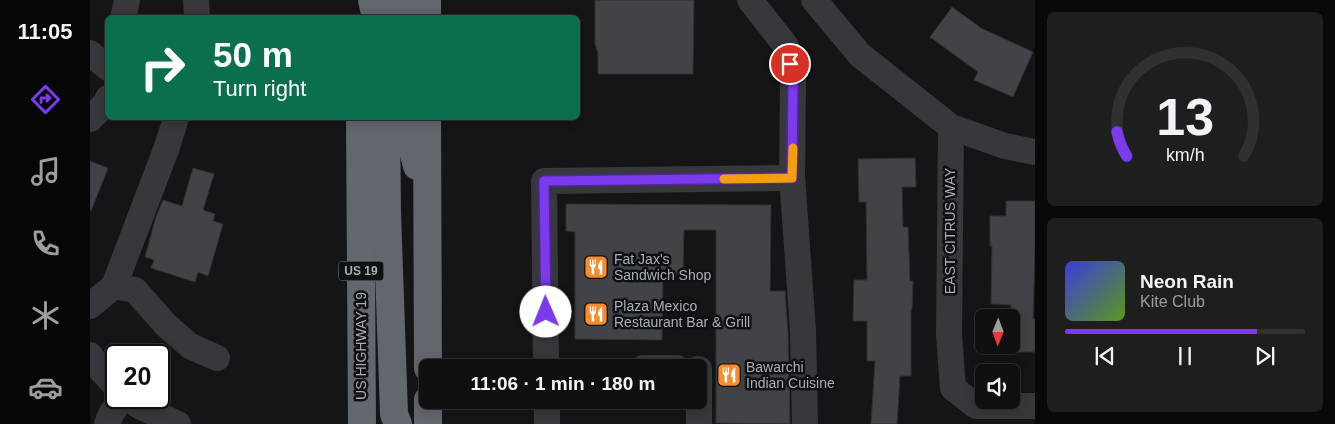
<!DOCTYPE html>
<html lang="en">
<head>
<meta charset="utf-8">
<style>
  body { margin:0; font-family:Helvetica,sans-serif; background:#1e1e1f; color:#f1f3f6; height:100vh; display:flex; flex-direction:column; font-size:19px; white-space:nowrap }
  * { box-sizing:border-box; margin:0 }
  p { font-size:16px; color:#9c9d9f }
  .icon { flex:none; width:28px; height:28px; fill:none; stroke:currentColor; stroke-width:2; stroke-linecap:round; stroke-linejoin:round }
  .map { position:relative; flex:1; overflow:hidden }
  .details { display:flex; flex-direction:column; gap:12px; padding:12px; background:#090909; width:300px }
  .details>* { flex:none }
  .top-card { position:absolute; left:15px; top:15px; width:475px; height:105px; border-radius:8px; box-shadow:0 2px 12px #0003,0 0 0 1px #303031; background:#0b6e4f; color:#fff; overflow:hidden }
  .needle { width:32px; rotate:181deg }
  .tools { position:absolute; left:885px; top:309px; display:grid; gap:10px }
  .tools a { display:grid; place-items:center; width:45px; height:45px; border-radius:8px; background:#101011; box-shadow:0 2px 12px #0003,0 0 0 1px #303031; font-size:25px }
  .speed { position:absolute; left:15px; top:344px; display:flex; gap:10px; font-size:25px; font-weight:700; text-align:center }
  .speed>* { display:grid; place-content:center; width:65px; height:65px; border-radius:50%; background:#101011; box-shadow:0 2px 12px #0003,0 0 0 1px #303031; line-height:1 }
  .speed .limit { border:2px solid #111; border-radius:8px; background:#fff; color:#111 }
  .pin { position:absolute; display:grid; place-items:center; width:42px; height:42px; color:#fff; margin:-21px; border:2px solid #fff; border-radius:50%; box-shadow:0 1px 5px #0007 }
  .me { position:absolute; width:55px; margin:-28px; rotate:359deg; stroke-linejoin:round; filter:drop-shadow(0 0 4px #0008) }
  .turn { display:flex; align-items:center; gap:18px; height:105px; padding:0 25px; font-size:22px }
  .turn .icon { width:65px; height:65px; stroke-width:2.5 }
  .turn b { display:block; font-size:35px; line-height:42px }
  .details .card { flex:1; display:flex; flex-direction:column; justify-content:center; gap:8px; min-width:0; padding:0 18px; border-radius:8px; background:#1e1e1f }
  .details .dial { align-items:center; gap:0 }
  .dial svg { height:130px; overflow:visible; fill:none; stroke:#303031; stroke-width:7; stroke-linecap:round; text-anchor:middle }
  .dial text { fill:#f1f3f6; stroke:none }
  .song { display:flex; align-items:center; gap:15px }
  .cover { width:60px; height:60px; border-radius:8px; background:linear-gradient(135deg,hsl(240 70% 55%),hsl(90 70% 35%)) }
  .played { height:5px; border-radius:2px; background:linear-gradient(90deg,#7c3aed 80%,#303031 80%) }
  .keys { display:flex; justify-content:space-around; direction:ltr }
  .trip { position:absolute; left:329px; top:359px; width:288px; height:50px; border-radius:8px; background:#101011; box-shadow:0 2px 12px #0003,0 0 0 1px #303031; font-weight:700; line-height:50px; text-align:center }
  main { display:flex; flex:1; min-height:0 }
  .tab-bar { display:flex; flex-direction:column; width:90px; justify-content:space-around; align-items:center; background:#060607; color:#9c9d9f }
  .tab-bar .icon { width:35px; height:35px }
  .tab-bar .selected { color:#7c3aed }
  .tab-bar b { font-size:22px; color:#f1f3f6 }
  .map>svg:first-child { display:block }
  .building { fill:#414347; stroke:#2f3033 }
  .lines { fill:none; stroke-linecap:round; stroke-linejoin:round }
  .minor { stroke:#36383c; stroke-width:26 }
  .highway { stroke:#62676d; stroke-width:28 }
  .route-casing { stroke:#51269a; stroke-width:12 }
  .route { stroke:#7c3aed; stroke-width:9 }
  .slow { stroke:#f59e0b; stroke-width:9 }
  .labels { text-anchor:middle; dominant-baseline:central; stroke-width:5; stroke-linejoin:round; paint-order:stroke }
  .shield { fill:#101012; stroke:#797f86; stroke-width:1 }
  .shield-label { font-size:12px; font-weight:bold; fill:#a6afb7 }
  .street-label { font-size:14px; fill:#a6afb7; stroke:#101012 }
  .poi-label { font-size:14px; fill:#a6afb7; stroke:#101012; text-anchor:start }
</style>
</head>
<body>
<main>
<nav class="tab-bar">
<b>11:05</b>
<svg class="icon selected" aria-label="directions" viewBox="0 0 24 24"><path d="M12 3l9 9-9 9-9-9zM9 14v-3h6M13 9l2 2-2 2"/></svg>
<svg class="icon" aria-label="music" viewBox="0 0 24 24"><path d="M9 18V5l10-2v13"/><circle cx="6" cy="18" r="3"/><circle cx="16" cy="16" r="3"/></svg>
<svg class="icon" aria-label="phone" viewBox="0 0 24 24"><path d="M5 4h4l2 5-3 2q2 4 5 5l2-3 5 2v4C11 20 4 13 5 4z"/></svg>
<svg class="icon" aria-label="climate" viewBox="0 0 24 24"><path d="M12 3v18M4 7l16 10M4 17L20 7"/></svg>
<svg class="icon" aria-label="car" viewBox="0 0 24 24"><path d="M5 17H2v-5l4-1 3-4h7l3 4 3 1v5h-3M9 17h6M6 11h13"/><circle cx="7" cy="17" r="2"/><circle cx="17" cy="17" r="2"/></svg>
</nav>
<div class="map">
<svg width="945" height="424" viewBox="0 0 945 424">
  <rect width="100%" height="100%" fill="#151517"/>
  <g class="building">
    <path d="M505,0H604L603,74H508V53L505,44Z"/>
    <path d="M862,7L891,28L943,52L923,97L884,80L888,72L840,37Z"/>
    <path d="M825,158L826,187H812L813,227H818L820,281H823L822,309H821V376H810L807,424H781L785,361H777V321H763L764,280H777L776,202H769L768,159Z"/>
    <path d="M0,161L18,168L1,211H0Z"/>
    <path d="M103,168L124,174L113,210L125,214L123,221L133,224L118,276L108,272L105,282L61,268L64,260L55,257L66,217L73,200L92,206Z"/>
    <path d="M916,201H945V247L943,319H945V352H921V305L901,304L902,246H900V216H916Z"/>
    <path d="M476,204L681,205L680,291H695L698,332L700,424L626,423V230H594L593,274L573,275L572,340L485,339V232L476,231Z"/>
  </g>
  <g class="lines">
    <g class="minor">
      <path d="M106,0L107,18"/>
      <path d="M724,0L770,55L861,127L915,146L945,152"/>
      <path d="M33,18L37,0"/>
      <path d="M0,53L18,68"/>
      <path d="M0,119L16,103L18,98"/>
      <path d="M861,127L859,335L863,388L886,406H945"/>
      <path d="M702,176L713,331L715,424"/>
      <path d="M24,286L45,290L76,325L100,346L127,358"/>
      <path d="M0,306L24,286L77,147L86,118"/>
      <path d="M0,355L10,369L26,386"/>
      <path d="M456,368L454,181L702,178L703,82L696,46L660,0"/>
      <path d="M553,368H587"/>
      <path d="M608,369H609V424"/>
      <path d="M38,398L51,407L88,424"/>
      <path d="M457,400V424"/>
      <path d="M17,424L21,414L32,398"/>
    </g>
    <g class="highway">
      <path d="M282,0L286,18"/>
      <path d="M310,0V18"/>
      <path d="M337,0V18"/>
      <path d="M270,118L272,424"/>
      <path d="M296,118L297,212L304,414L308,424"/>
      <path d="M315,118L327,166"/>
      <path d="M337,118L338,368"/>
      <path d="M338,400V424"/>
    </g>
  </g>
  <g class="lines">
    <g class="route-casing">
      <path id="route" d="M456,312L454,181L702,178L703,82L700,64"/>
    </g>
    <use href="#route" class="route"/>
    <path class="slow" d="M634,179L702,178L703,148"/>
  </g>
  <defs>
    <g id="restaurant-square" transform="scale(1.25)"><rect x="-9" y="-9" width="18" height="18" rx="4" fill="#f78c2d" stroke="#101012"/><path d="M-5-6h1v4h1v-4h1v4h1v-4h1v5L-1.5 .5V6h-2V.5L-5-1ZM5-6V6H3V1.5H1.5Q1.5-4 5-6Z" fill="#fff"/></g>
  </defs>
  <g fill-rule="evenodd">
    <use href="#restaurant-square" x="506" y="267"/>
    <use href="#restaurant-square" x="506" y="314"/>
    <use href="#restaurant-square" x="639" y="375"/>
  </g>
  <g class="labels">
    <rect class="shield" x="248.5" y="261.5" width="45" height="19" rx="4"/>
    <g class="shield-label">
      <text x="271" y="271">US 19</text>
    </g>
    <g class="street-label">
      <text transform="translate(860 231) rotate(-90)">EAST CITRUS WAY</text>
      <text transform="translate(271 346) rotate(-90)">US HIGHWAY 19</text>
    </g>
    <g class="poi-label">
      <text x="524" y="259">Fat Jax's<tspan x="524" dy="16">Sandwich Shop</tspan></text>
      <text x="524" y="306">Plaza Mexico<tspan x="524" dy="16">Restaurant Bar &amp; Grill</tspan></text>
      <text x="656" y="367">Bawarchi<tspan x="656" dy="16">Indian Cuisine</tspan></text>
    </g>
  </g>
</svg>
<div class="tools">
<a><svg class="needle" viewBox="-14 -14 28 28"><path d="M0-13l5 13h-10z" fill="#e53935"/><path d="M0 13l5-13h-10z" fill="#9c9d9f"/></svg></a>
<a><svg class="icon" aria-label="sound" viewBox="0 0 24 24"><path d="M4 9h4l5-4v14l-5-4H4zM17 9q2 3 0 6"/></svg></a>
</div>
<div class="speed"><div class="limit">20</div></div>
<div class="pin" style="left:700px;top:64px;background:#d93025"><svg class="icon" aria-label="arrive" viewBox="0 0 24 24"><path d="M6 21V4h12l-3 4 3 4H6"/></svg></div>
<svg class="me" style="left:456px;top:312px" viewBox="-20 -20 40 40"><circle r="19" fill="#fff"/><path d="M0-13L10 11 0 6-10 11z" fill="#7c3aed"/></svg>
<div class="trip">11:06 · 1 min · 180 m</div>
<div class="top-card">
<div class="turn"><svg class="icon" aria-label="right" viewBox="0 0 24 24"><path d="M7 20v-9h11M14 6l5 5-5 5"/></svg><div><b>50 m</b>Turn right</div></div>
</div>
</div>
<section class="details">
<div class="card dial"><svg viewBox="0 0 100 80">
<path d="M14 69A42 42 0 1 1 86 69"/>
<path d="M14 69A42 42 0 0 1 8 54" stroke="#7c3aed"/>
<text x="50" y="56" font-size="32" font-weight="700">13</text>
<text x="50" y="72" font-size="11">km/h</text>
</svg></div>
<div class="card">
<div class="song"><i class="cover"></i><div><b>Neon Rain</b><p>Kite Club</p></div></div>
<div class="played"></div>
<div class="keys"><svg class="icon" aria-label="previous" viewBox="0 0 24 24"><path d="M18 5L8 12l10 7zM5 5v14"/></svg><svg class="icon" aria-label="pause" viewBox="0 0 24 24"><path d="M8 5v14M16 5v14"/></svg><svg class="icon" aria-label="next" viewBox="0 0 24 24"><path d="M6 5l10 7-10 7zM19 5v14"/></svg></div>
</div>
</section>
</main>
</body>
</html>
